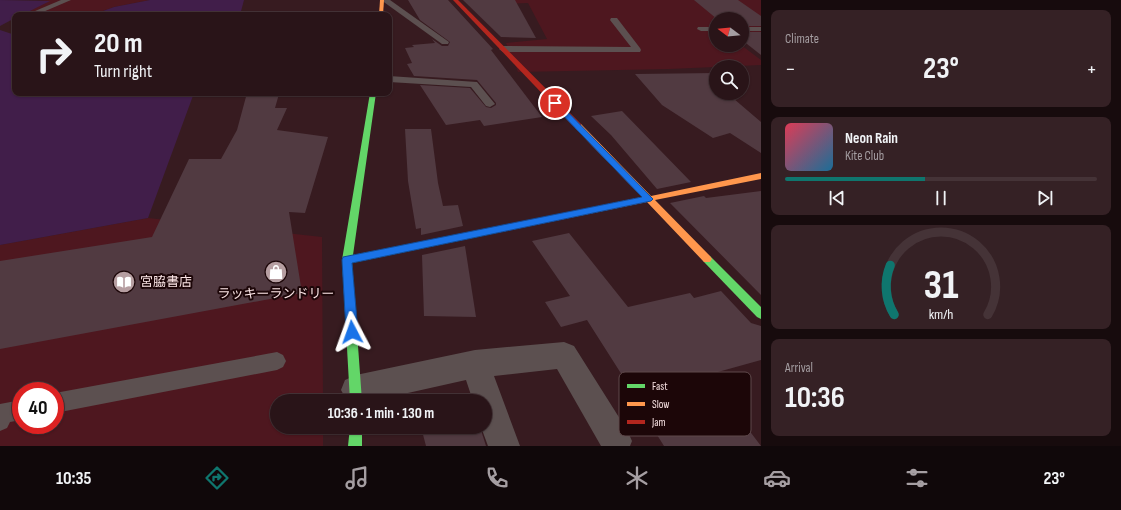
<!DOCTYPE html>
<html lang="en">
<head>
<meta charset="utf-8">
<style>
  body { margin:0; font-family:"Sofia Sans Condensed","Noto Sans JP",sans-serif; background:#352125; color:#f1f3f6; height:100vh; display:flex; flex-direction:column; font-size:15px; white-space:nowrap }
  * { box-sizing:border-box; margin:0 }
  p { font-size:13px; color:#a59ea2 }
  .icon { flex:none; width:22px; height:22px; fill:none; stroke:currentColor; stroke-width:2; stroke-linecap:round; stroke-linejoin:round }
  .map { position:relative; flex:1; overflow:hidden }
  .side { display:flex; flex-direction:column; gap:10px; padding:10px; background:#170b0d; width:360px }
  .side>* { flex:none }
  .guide { position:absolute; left:12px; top:12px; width:380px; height:84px; border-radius:8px; box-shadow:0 1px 3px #0004,0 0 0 1px #453337; background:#291418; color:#f1f3f6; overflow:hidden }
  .needle { width:26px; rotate:286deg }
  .fabs { position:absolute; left:709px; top:12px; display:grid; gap:8px }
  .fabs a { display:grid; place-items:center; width:40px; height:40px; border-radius:50%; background:#291418; box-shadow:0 1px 3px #0004,0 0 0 1px #453337; font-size:20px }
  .speed { position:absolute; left:12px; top:382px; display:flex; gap:8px; font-size:20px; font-weight:700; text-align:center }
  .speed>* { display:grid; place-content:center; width:52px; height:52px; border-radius:50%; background:#291418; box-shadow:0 1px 3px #0004,0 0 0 1px #453337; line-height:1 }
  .speed .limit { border:6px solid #d22; background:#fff; color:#111 }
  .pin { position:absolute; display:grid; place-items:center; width:34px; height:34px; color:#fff; margin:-17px; border:2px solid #fff; border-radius:50%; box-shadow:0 1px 4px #0007 }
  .me { position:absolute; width:44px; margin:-22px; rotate:356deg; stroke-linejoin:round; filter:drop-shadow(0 0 3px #0008) }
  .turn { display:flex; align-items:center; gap:14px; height:84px; padding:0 16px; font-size:18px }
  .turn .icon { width:52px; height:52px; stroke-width:2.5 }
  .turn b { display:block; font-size:28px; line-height:34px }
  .big { font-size:30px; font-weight:700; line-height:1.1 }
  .side .card { flex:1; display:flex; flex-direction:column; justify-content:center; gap:6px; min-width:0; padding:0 14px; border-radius:8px; background:#352125 }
  .side .dial { align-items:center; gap:0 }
  .dial svg { height:104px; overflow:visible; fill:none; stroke:#453337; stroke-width:7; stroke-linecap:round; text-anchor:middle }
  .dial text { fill:#f1f3f6; stroke:none }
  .song { display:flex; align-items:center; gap:12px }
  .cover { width:48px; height:48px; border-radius:6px; background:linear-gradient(135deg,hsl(350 70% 55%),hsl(200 70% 35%)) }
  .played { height:4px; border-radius:2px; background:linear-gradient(90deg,#0f766e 45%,#453337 45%) }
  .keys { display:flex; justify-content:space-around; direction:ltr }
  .heat { display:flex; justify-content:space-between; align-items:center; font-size:22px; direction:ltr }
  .trip { position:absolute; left:270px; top:394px; width:222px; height:40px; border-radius:20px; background:#291418; box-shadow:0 1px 3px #0004,0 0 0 1px #453337; font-weight:700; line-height:40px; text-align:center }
  .tab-bar { display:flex; height:64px; justify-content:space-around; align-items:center; background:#10080a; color:#a59ea2 }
  .tab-bar .icon { width:28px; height:28px }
  .tab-bar .on { color:#0f766e }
  .tab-bar b { font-size:18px; color:#f1f3f6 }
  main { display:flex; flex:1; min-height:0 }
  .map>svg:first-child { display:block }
  .built { fill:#4e171f; fill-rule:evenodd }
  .green { fill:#411e4a }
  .building { fill:#513a41 }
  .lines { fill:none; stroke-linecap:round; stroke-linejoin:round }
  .lane { fill:#5c5050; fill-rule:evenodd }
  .street { fill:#5c5050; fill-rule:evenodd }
  .fast { fill:#63d668; fill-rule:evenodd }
  .slow { fill:#ff974d; fill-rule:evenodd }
  .jam { fill:#b3261e; fill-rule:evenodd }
  .route { fill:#1a73e8; stroke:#114b97 }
  .labels { text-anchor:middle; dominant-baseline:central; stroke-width:4; stroke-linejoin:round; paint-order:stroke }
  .poi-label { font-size:13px; fill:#fbe5e6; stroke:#1c0608; text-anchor:start }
  .key { fill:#1c0608; stroke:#5f494b; stroke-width:1 }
  .key-label { font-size:11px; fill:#fbe5e6 }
</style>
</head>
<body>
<main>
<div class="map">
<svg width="761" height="446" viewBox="0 0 761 446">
  <rect width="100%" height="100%" fill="#371b20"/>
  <g class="built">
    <path d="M37,0H150L114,7L92,15H22L49,1Z"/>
    <path d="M503,0H761V42H742V19H716V45H741L761,60V65L669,69L518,72L506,43L547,39L528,3L505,4Z"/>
    <path d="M148,218L322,237L323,401H277V427H323V446H0V245ZM21,391H55V425H21Z"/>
  </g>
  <g class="green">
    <path d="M0,0L50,1L22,15H15V18L0,26Z"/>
    <path d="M150,0H244L240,15H92L114,7Z"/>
    <path d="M0,30L15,35V93H194L148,218L0,245Z"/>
  </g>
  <g class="building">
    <path d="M408,0H448L493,49L491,50L542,117L484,126L480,120L446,125L420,85L470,88L486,107L491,108L496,105V103L477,80L414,76L407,64L412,63L405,48L414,47L412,45L435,43L432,39L442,46H448L450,42L420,20Z"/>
    <path d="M463,0H515L536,38L501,37Z"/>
    <path d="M694,0H738L761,16V26H742V19H717Z"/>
    <path d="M742,32H761V55L742,40Z"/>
    <path d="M716,73V93H727L761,122V153L730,133L713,138L662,105L635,74Z"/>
    <path d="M247,93H276L275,95L279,94L275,108H287L277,130L328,137L305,213L289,212L302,293L0,349V261L152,237L189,159H221L237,130Z"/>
    <path d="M622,111L691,182L657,189L611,135L591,116Z"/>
    <path d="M405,129H431L438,183L443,206L458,205L463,226L421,235V228L416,229L408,181Z"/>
    <path d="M761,191V295L670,203L704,196L706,198Z"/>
    <path d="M569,233L628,307L690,293L694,298L721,291L751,323L761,326V360L707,375L761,446H664L620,376L622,375L587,320L561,327L545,302L570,296L532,241Z"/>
    <path d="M465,246L476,317L424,316L422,255Z"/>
    <path d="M421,427H480L486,446H426Z"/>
  </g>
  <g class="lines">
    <g class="lane">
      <path d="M61,0H71L36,15L28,14Z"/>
      <path d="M381,0H390L449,42L448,44H442Z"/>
      <path d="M611,18H617L640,48L641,50L640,52H503L499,49L503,46L631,47L610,20Z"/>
      <path d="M698,27H716V31H701L697,29Z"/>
      <rect x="742" y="27" width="19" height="4"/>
      <path d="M389,76L477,82L495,104L490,107L486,106L471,87L389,82Z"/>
      <path d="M277,352L283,355L286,361L283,367L277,370L55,413V393Z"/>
      <path d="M21,400V420L10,422L7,428L0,431V404Z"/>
    </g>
    <path class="street" d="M564,342L574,346L627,430L632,441L630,446H601L557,369L494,376L520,446H488L481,427H485V401H473L466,380L372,401H347L341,390L345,380L356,375L475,350Z"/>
    <g class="fast">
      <path d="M370,93H376L353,255L496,227L501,230L496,233L352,263L362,401H350L342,260Z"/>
      <path d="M707,255L710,256L761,307V319L757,317L704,262L702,259L704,256Z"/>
      <path d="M350,427H362V446H348Z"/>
    </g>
    <g class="slow">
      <path d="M380,0H384L383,15H379Z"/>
      <path d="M575,124H581L651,196L761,173V179L655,200L710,256L712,259L710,262H704L647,202L496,233L493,232L491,230L496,227L642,197L575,128Z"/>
    </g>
    <path class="jam" d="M453,0H458L581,124V128H575Z"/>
  </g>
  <path class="route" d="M552,101H557L651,197L653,199L651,201L352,263L358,332L356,336L352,337L348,336L346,332L342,260L343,257L642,197L552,104Z"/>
  <defs>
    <g id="shop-disc" transform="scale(1.15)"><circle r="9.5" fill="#b69ea1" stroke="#1c0608"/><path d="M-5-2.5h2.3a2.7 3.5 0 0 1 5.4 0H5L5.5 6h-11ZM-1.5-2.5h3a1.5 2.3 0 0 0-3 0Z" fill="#fff"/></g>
    <g id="library-disc" transform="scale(1.15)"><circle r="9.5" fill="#b69ea1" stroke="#1c0608"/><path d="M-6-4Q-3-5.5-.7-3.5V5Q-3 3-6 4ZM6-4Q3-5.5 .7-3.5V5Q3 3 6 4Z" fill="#fff"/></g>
  </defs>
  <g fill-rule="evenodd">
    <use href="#shop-disc" x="276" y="272"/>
    <use href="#library-disc" x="124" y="282"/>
  </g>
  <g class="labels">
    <g class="poi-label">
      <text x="140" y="282">宮脇書店</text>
      <text x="276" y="294" text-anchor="middle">ラッキーランドリー</text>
    </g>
  </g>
  <rect x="619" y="372" width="132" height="64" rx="6" class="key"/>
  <rect x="627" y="384" width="18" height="4" fill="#63d668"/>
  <rect x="627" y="402" width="18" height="4" fill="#ff974d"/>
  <rect x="627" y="420" width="18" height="4" fill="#b3261e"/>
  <g class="key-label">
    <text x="652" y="390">Fast</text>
    <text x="652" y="408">Slow</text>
    <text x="652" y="426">Jam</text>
  </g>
</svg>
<div class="fabs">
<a><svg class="needle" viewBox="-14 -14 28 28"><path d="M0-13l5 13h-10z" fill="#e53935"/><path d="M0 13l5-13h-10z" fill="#a59ea2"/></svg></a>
<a><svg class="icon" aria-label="search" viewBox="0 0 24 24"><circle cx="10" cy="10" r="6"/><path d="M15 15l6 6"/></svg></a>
</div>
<div class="speed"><div class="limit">40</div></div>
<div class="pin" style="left:555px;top:103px;background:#d93025"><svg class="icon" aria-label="arrive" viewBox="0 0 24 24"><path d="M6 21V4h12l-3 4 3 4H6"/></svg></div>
<svg class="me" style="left:352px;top:332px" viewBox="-20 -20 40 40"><path d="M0-17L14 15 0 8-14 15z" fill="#1a73e8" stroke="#fff" stroke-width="4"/></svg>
<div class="trip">10:36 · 1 min · 130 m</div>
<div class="guide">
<div class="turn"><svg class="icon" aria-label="right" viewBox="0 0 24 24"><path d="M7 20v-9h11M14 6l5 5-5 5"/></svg><div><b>20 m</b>Turn right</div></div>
</div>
</div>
<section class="side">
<div class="card"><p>Climate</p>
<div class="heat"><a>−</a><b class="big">23°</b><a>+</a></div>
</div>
<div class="card">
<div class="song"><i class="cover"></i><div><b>Neon Rain</b><p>Kite Club</p></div></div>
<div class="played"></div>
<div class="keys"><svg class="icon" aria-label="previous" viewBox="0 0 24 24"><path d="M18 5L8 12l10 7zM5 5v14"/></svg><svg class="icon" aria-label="pause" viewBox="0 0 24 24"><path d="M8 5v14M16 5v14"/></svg><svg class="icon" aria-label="next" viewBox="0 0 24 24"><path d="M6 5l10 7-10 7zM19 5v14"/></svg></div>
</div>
<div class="card dial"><svg viewBox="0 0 100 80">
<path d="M14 69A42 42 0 1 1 86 69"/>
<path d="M14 69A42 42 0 0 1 11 31" stroke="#0f766e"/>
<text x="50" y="56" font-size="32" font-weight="700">31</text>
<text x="50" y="72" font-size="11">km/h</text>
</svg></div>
<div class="card"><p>Arrival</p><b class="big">10:36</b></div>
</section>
</main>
<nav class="tab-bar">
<b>10:35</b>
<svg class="icon on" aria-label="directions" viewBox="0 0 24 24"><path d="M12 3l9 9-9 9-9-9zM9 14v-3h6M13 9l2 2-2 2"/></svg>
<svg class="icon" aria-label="music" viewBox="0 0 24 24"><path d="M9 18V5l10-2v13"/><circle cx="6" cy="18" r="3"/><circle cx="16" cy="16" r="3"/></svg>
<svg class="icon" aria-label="phone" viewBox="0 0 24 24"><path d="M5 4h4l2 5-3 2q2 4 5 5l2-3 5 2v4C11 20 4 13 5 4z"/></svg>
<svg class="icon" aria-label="climate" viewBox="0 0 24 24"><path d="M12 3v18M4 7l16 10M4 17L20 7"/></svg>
<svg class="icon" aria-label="car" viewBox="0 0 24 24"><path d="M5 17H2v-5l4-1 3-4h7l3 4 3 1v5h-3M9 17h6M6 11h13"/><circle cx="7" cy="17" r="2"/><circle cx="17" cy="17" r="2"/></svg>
<svg class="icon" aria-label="filters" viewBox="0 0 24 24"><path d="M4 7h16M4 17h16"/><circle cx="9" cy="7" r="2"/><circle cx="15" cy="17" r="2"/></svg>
<b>23°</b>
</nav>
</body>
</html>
